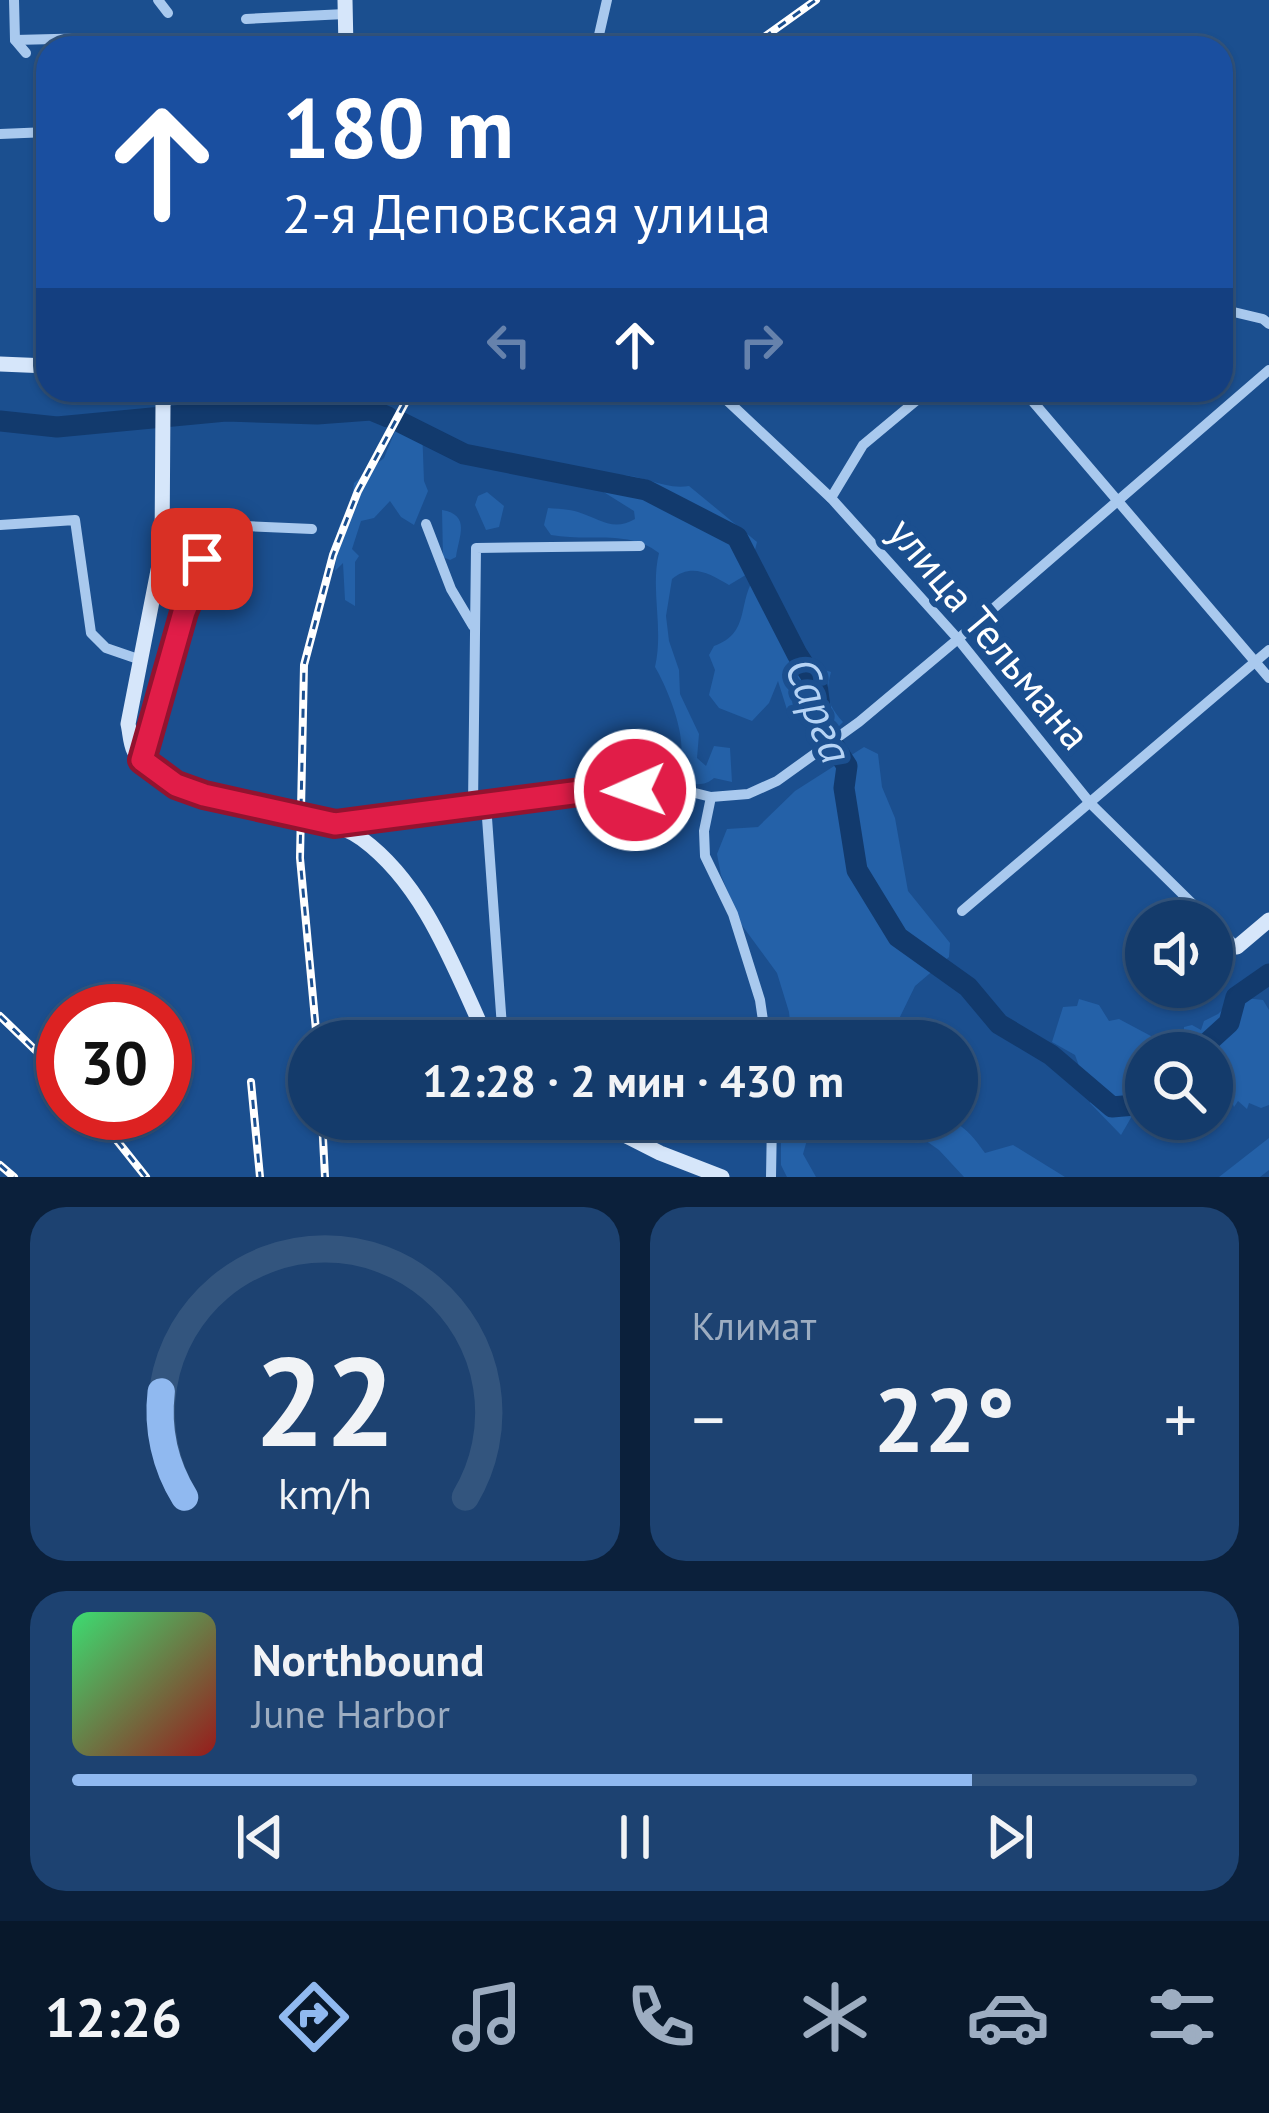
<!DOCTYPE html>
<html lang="ru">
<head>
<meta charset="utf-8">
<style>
  body { margin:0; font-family:"PT Sans",sans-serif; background:#1d4271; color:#f1f3f6; height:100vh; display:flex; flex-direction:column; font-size:45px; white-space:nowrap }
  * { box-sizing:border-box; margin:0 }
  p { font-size:39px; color:#9dadc1 }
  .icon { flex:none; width:66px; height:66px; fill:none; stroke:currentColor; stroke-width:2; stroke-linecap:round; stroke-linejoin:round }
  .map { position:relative; height:1177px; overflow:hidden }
  .sheet { display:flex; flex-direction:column; gap:30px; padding:30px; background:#0b203b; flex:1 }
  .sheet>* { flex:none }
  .guide { position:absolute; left:36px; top:36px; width:1197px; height:366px; border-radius:36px; box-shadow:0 3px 9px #0004,0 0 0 3px #33557e; background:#1a4fa0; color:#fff; overflow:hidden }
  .tools { position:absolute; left:1125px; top:900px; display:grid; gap:24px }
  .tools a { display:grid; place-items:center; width:108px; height:108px; border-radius:50%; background:#143b6b; box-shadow:0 3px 9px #0004,0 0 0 3px #33557e; font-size:60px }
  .speed { position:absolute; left:36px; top:984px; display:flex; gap:24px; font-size:60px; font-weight:700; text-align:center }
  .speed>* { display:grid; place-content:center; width:156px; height:156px; border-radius:50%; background:#143b6b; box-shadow:0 3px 9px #0004,0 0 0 3px #33557e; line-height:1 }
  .speed .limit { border:18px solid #d22; background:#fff; color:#111 }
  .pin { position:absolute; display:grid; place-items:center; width:102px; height:102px; color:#fff; margin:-51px; border-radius:24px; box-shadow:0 6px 18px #0006 }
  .me { position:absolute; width:132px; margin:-66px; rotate:268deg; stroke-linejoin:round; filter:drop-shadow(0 0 9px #0008) }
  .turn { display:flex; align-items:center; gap:42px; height:252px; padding:0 48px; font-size:54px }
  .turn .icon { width:156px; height:156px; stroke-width:2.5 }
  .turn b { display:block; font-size:84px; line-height:102px }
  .lanes { display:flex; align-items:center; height:114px; padding:0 48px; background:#0003; justify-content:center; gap:60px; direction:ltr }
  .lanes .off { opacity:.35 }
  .big { font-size:90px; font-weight:800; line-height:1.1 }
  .sheet .widget { flex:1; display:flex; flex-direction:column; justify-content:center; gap:18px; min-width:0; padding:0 42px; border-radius:36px; background:#1d4271 }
  .sheet .dial { align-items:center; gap:0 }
  .dial svg { height:312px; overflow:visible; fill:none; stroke:#33557e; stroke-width:7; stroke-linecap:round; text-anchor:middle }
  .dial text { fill:#f1f3f6; stroke:none }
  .song { display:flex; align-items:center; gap:36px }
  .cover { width:144px; height:144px; border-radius:18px; background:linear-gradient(135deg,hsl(140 70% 55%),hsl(0 70% 35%)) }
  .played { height:12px; border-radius:6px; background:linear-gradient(90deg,#90b9f0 80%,#33557e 80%) }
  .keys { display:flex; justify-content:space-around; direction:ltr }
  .heat { display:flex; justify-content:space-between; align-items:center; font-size:66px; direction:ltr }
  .sheet .tiles { flex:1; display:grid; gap:30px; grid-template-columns:1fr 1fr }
  .widget:last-child { grid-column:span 2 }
  .trip { position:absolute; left:288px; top:1020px; width:690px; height:120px; border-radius:60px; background:#143b6b; box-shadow:0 3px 9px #0004,0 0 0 3px #33557e; font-weight:800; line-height:120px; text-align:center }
  .menu { display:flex; height:192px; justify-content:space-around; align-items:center; background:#08182b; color:#9dadc1 }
  .menu .icon { width:84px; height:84px }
  .menu .active { color:#90b9f0 }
  .menu b { font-size:54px; color:#f1f3f6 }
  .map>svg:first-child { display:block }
  .green { fill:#2461a8 }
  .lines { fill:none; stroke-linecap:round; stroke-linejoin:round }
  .river { stroke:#123a6d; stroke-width:21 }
  .street { stroke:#a9c9ee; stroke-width:10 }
  .secondary { stroke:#d6e6fa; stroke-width:15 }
  .rail-casing { stroke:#fff; stroke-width:8 }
  .rail { stroke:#1b4f8f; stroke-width:3; stroke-dasharray:9; stroke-linecap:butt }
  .route-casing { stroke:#92132f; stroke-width:30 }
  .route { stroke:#e11d48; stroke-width:21 }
  .labels { text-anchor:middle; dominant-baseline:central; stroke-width:12; stroke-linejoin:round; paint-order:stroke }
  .street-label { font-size:42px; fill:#fff; stroke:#1b4f8f }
  .water-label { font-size:45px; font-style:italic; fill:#b5d3f5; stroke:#1b4f8f }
</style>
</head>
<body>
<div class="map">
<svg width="1269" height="1177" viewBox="0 0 1269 1177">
  <rect width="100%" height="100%" fill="#1b4f8f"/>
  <g class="green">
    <path d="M404,421L422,428L424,481L428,491L414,525L401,517L390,501L374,518L361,521L352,549L359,556L355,562V606L345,600L343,563L335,571C339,545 330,521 358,505L352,497L354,483L384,458L398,424Z"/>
    <path d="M619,475C644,475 664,490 689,486L757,542L749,573L729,585C709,573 691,563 672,579L666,616L669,641L679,670L680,694L699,734L697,758L706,766L714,746L730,748L732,782L714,778C701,790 684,782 670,775C673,769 678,765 680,758C687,736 667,687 655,667C664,628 650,590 659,553C629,529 588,542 551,535L544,525L548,508C558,509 569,509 578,512C600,519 613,532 635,519L634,511L602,491L605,479Z"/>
    <path d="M487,492L504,506L499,527L486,530L475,505L478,496Z"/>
    <path d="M442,510C471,515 459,536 456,557L450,560L443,557Z"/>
    <path d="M757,574C779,587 776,598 781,621L794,634L796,643L791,652L797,661L831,672C825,694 827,704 843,722L833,732L823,729L821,718L803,697L793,696L797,711L789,716L778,681L769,703L752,721L719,708L709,695L715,670L709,655L714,646C752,633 736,601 757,574Z"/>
    <path d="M864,747L878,754L882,787L895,818L908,891L950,943L949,957L915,986L898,1021L894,1041H792L789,1012L777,973L741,924L721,875L717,854L727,829L758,827L795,791Z"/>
    <path d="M1236,997L1263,1000L1269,1010V1105L1261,1108L1249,1103L1247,1109L1238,1101L1234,1107L1228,1092L1212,1085V1053H1180L1179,1048L1183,1047L1184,1027L1192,1025L1201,1030L1204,1021L1218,1014Z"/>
    <path d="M1079,999L1099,1005L1109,1021L1119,1019L1164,1043L1167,1053H1146V1096L1132,1106V1116L1121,1135L1090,1103L1094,1089L1107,1097L1113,1095L1079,1066L1075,1055L1052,1042L1063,1007L1077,1006Z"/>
    <path d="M795,1119H813L803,1154L816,1177H787L781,1165V1129Z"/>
    <path d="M895,1119C944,1119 955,1110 985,1153L1013,1145L1065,1177H964L939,1150Z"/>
    <path d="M1269,1138V1170L1260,1177H1219Z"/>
  </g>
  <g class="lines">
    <g class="river">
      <path d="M0,421L57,427L226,411L317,414L371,410L388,417"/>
      <path d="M400,422L464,454L646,490L737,537L797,654L817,685L823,729L847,766L844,788L857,870L898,937L968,987L999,1024L1051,1055L1112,1107L1146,1104"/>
      <path d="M1196,1053L1229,1023L1236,997L1269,974"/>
    </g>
    <g class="street">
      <path d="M14,0L15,40L26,53"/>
      <path d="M158,0L168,13"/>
      <path d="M246,19L345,14"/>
      <path d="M15,40L94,38"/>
      <path d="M596,48L607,0"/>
      <path d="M0,134L48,132"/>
      <path d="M1221,309L1263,319L1269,324"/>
      <path d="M716,390L831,498L958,639L1090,803L1210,921"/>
      <path d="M1023,390L1269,678"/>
      <path d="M831,498L863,445L929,390"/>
      <path d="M426,524L451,589L473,626"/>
      <path d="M0,525L75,520L91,633L106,648L141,660"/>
      <path d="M162,540C188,545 191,568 194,591"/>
      <path d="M142,760L184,612L192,593L202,585L199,532L223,525L312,529"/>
      <path d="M711,797L704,831L705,856L733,914L760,1000L766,1041"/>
      <path d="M486,804L503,1041"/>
      <path d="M473,806L476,548L640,546"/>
      <path d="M336,824L588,791L683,790L711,797L748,794L777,781L859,722L958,639L1269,370"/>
      <path d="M962,911L1269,650"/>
      <path d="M1212,923L1237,947"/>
      <path d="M771,1177L772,1119"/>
    </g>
    <g class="secondary">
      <path d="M345,0L346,48"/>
      <path d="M0,364L48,366"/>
      <path d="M170,390L163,404L162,550L128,724C130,732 130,743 134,751C167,817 308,799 362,839C426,886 455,971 488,1041"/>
      <path d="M1237,947L1269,920"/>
      <path d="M593,1119L660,1153L722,1177"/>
    </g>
    <g class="rail-casing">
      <g id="rail">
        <path d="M749,48L816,0"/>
        <path d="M0,1016L63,1077"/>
        <path d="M317,1041L300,858L304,665L333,555L358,491L412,390"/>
        <path d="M251,1082L260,1177"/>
        <path d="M95,1113L146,1177"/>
        <path d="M322,1119L325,1177"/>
        <path d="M0,1165L14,1177"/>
      </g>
    </g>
    <use href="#rail" class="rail"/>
  </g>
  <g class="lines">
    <g class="route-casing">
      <path id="route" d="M202,559V584L192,593L184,612L142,760L176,785L204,795L335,824L588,791L635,790"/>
    </g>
    <use href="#route" class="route"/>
  </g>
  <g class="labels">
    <g class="street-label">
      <text transform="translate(990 633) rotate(50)">улица Тельмана</text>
    </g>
    <g class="water-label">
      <text transform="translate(820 710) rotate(68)">Сарга</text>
    </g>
  </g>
</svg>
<div class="tools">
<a><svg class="icon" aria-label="sound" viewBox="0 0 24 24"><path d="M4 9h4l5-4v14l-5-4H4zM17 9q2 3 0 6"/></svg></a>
<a><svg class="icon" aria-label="search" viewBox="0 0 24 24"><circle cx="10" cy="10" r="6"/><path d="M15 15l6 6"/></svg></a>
</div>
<div class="speed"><div class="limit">30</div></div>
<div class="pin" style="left:202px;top:559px;background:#d93025"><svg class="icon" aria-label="arrive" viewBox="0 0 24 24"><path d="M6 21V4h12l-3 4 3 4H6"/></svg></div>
<svg class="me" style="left:635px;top:790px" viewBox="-20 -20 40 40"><circle r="17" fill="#e11d48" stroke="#fff" stroke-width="3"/><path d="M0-11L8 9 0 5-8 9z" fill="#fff"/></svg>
<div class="trip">12:28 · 2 мин · 430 m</div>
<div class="guide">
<div class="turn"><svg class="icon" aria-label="ahead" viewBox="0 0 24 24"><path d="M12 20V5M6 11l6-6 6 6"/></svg><div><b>180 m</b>2-я Деповская улица</div></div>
<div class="lanes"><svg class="icon off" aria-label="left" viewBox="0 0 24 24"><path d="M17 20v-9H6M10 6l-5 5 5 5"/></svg><svg class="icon" aria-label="ahead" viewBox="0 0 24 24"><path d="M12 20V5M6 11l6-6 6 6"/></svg><svg class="icon off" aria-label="right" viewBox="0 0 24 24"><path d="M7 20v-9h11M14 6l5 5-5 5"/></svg></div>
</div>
</div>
<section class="sheet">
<div class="tiles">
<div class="widget dial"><svg viewBox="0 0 100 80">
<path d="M14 69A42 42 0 1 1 86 69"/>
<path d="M14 69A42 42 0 0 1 8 42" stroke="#90b9f0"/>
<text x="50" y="56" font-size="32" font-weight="700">22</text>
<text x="50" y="72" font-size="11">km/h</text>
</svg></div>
<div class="widget"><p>Климат</p>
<div class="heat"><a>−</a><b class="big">22°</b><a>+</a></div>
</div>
<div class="widget">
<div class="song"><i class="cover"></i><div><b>Northbound</b><p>June Harbor</p></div></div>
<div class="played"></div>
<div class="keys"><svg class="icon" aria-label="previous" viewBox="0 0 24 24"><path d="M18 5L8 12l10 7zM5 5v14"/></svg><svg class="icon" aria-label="pause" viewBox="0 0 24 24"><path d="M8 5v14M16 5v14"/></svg><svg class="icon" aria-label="next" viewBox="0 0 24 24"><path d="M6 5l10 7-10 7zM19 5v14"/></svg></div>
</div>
</div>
</section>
<nav class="menu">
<b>12:26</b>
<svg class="icon active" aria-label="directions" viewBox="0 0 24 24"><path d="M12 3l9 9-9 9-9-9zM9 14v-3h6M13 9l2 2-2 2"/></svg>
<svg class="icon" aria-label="music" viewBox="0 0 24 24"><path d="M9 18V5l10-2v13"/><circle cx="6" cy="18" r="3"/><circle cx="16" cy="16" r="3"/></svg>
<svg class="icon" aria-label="phone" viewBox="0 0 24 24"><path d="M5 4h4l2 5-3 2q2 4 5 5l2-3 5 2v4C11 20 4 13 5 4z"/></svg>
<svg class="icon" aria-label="climate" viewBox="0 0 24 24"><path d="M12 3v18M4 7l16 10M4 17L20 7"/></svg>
<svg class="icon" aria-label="car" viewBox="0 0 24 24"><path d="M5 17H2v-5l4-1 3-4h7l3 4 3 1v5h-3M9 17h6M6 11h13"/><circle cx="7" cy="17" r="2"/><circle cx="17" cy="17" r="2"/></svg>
<svg class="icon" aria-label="filters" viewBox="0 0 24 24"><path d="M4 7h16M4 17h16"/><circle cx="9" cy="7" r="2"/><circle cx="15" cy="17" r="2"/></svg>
</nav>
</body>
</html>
